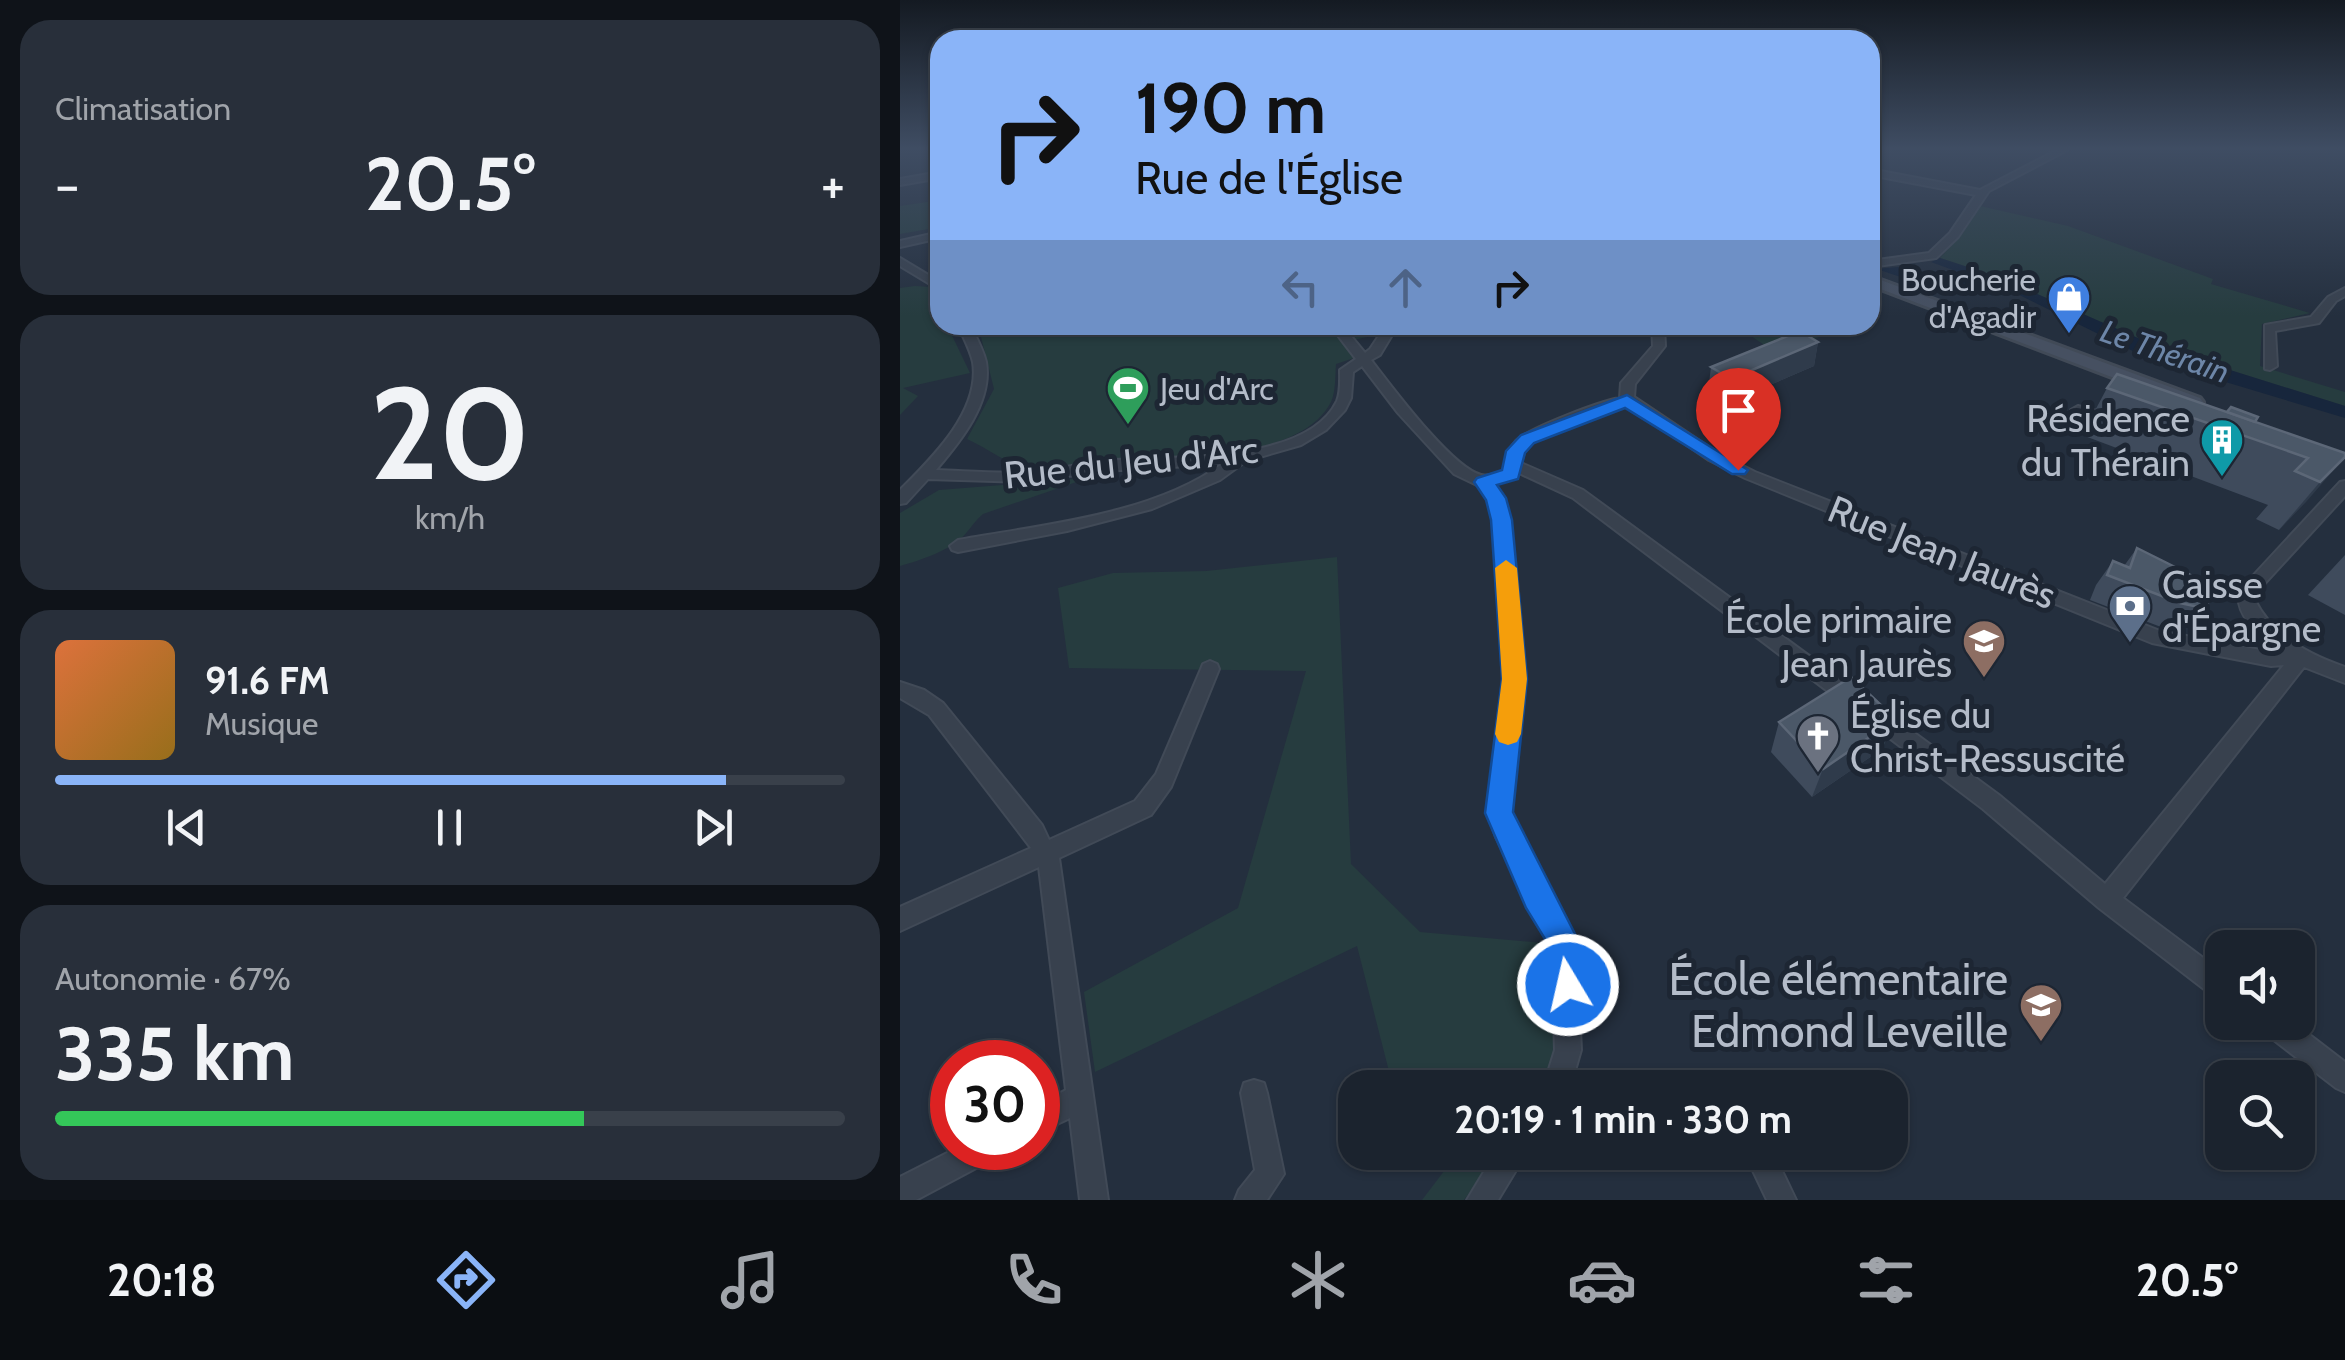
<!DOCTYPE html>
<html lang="fr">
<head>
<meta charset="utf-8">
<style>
  body { margin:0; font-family:Cabin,sans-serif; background:#282f3a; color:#f1f3f6; height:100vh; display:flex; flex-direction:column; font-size:38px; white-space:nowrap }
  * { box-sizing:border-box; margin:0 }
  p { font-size:32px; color:#a0a4aa }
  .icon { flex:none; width:55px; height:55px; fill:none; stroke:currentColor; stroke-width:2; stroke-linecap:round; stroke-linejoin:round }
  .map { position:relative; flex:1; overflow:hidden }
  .details { display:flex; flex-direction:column; gap:20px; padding:20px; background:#0f1319; width:900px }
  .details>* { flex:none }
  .banner { position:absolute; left:30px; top:30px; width:950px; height:305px; border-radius:30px; box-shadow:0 2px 8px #0004,0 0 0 2px #39404a; background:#8ab4f8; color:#111; overflow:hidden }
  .fabs { position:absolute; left:1305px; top:930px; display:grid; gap:20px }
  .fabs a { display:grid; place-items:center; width:110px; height:110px; border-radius:20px; background:#1b232e; box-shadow:0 2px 8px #0004,0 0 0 2px #39404a; font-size:50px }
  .speed { position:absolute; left:30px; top:1040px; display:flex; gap:20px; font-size:50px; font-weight:700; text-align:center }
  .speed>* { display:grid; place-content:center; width:130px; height:130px; border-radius:50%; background:#1b232e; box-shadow:0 2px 8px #0004,0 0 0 2px #39404a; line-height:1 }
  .speed .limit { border:15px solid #d22; background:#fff; color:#111 }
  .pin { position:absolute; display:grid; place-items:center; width:85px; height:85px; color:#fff; margin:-102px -42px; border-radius:50% 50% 50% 0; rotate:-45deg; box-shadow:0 0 10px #0007 }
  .pin .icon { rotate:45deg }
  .me { position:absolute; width:110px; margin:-55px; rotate:351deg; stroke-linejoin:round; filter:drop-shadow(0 0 8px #0008) }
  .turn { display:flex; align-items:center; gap:35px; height:210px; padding:0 40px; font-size:45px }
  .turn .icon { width:130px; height:130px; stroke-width:2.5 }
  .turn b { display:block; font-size:70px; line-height:85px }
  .lanes { display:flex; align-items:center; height:95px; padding:0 40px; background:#0003; justify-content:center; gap:50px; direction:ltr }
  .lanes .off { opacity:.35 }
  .big { font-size:75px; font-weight:700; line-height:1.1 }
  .details .card { flex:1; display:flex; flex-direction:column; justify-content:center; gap:15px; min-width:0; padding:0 35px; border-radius:30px; background:#282f3a }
  .details .dial { align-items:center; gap:0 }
  .dial b { font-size:130px; line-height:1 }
  .song { display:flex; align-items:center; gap:30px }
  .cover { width:120px; height:120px; border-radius:15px; background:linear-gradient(135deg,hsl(20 70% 55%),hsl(40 70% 35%)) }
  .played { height:10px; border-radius:5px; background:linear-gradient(90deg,#8ab4f8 85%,#39404a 85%) }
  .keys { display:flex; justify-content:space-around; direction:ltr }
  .heat { display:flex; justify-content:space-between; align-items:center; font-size:55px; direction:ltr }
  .charge { height:15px; border-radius:8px; background:linear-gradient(90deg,#34c759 67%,#39404a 0) }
  .trip { position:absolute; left:438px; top:1070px; width:570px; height:100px; border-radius:30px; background:#1b232e; box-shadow:0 2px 8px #0004,0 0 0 2px #39404a; font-weight:700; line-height:100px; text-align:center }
  .tab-bar { display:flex; height:160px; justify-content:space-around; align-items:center; background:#0b0e12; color:#a0a4aa }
  .tab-bar .icon { width:70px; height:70px }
  .tab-bar .active { color:#8ab4f8 }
  .tab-bar b { font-size:45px; color:#f1f3f6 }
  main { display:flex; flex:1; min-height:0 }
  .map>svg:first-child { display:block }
  .green { fill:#263c3f }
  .water { fill:#17263c }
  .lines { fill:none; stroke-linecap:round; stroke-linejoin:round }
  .street-casing { stroke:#414a57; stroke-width:4 }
  .secondary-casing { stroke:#414a57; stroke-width:6 }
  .street { fill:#38414e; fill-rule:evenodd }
  .secondary { fill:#465061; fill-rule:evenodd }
  .wall { fill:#3f4b5c }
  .shaded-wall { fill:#2f3b4b }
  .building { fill:#4b5868; stroke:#5c6777; stroke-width:2.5 }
  .route { fill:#1a73e8; stroke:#114b97; stroke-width:2.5 }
  .slow { fill:#f59e0b }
  .labels { text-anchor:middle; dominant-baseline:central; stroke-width:10; stroke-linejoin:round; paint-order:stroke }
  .far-poi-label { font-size:32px; fill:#b4bcc9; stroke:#1d2633; text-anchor:end }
  .far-water-label { font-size:32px; font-style:italic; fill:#6d86a8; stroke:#1d2633 }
  .poi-label { font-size:38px; fill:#b4bcc9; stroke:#1d2633; text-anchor:end }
  .street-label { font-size:38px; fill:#b4bcc9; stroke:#1d2633 }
  .near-poi-label { font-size:45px; fill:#b4bcc9; stroke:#1d2633; text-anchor:end }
</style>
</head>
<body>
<main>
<section class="details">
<div class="card"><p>Climatisation</p>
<div class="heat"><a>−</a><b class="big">20.5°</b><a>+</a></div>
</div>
<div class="card dial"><b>20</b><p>km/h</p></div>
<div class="card">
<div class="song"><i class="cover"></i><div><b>91.6 FM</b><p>Musique</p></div></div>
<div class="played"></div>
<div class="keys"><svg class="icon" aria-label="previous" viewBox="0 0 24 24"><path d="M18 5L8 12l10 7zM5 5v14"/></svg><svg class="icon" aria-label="pause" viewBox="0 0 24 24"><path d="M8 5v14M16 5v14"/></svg><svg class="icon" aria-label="next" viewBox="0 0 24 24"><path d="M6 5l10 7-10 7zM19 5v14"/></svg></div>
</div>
<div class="card"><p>Autonomie · 67%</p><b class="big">335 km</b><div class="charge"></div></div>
</section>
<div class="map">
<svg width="1445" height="1200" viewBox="0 0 1445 1200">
  <rect width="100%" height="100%" fill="#242f3e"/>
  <g class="green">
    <path d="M40,200V227L0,234V206Z"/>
    <path d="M1080,206L1168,226L1313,279L1311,284L1410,313L1362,324L1360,366L1445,392V406L1263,349L1098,277L1040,258L1062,234Z"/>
    <path d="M15,286L30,287L40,309V325H47L70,373L3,388L18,396L0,415V288Z"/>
    <path d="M78,325H489L483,334L452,340L454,358L436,364C435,376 436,390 431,402C398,465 259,458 199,460C177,461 151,473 130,470C115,468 83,446 67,439L94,389Z"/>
    <path d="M835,325H909L922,336L876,353Z"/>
    <path d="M188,478L83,514C75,521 73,525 67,532C53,550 21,560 0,566V513L39,490Z"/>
    <path d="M437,557L451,864L520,932L655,944L657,1058L647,1087H493L457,946L195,1072L184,992L338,908L406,671L169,668L158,588L213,573L306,571Z"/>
    <path d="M540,1153H599L564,1200H522L551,1162Z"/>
  </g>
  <path class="water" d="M1040,258L1098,277L1263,349L1445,406V418L1249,359L1091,281L1044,287L1024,285L977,269L998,267C1014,282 1052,282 1072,277L1031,262Z"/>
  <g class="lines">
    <g class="street-casing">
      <g id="street">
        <path d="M1161,148H1171L1089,191L1058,237L1036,258L970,267V261L1029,253L1050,233L1076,195L970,175V169L1080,190Z"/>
        <path d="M40,172V178L0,185V179Z"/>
        <path d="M40,232V238L0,247V241Z"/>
        <path d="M0,258L40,282V290L0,266Z"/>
        <path d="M1445,288V296L1436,301L1419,323L1375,331L1377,366L1370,370L1365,369V325L1411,317L1428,297Z"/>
        <path d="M58,325H70C76,337 83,349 86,362C93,402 60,442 36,470C67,471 98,474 129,472C157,470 185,462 214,460C272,456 407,464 437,401C441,392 440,380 440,370L456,359L430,325H442L465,353L470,349L486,325H498L480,355L471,360C492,387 551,467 581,475C589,477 597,473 604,471C607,461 608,449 616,441C629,428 701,401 720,398L721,383L753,346L752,325H764L765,346L735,384L734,397L819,454L855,472L1260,631L1371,652L1378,651C1361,638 1334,615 1339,591L1440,482L1445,481V496L1356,593L1355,600C1372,635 1409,655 1445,667V683L1404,667L1223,898L1322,972V999L1313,996L1199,908L1083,809L673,498L619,473L616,477L594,484L604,499L610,520L624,679L610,813L614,827L676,947L681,1050L670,1088H643L655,1050L652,949L596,837L588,813L604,679L594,520L588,500L579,486L554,474L498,413L462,366L453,372L451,398L445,410L426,430L401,445L346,461L320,480L252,509L167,531L58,552L52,550L50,546L58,540C141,525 252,515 322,464L204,471L125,482L28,479L6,503L0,504V490C31,459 81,411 73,362C70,349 63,337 58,325ZM729,405L809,460L845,478L1252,643L1371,666L1384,665L1205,884L1099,795L683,490L621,463L625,449L632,442L712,408Z"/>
        <path d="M1178,406L1221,417L1223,420L1216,424L1173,413L1171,410Z"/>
        <path d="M310,661L317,664L319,669L271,787L251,815L159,858L208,1200H180L170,1118L138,1133V1105L166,1090L139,867L0,931V907L131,848L29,715L0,698V682L24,690L43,703L142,825L149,840L235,801L256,774L301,669L303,664Z"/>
        <path d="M1358,1022H1393L1445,1062V1092L1436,1088L1362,1031Z"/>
        <path d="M354,1080L364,1083L367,1093L384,1174L367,1200H335L339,1190L355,1170L341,1093L344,1083Z"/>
        <path d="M57,1148H99L95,1158L16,1200H0V1177Z"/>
        <path d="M596,1152H627L598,1200H567Z"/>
        <path d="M844,1152H873L896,1200H867Z"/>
      </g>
    </g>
    <g class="secondary-casing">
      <path id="secondary" d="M970,276L1300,398L1303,402L1300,406H1288L970,285Z"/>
    </g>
    <use href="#street" class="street"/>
    <use href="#secondary" class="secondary"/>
  </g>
  <g class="wall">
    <path d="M918,342L914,366L828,403L808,391L811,367Z"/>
    <path d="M1207,388L1355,422L1445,457L1379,530L1356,519L1368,505L1182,435Z"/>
    <path d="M1237,548L1316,594L1283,631L1261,627L1190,600L1196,585L1213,561L1224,566Z"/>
    <path d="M1445,555V615L1408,595Z"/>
    <path d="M996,719L982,749L912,797L871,752L879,722Z"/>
  </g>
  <g class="shaded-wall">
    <path d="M918,342L914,366L828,403L831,379Z"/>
    <path d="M1445,457L1406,502L1379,530L1420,482Z"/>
    <path d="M996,719L982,749L912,797L923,769Z"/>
  </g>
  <g class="building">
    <path d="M900,331L918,342L831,379L811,367Z"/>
    <path d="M1217,374L1445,453V457L1420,482L1395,471L1408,458L1207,388Z"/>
    <path d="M1331,407L1358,417L1355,422L1327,412Z"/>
    <path d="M1237,548L1289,574L1316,594L1303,608L1280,603L1207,575L1213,561L1230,568Z"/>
    <path d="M951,677L996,719L923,769L879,722Z"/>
  </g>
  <linearGradient id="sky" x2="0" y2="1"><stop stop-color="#141a22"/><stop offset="0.47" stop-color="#3f4d63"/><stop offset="1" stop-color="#3f4d63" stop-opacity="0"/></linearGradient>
  <rect width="1445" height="316" fill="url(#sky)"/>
  <path class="route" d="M727,395L848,470L845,474H832L725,408L634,443L625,453L618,479L597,485L606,498L612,520L627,679L613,812L675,934L684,985L679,997L668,1001L657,997L645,939L626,908L585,813L602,679L591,520L586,500L574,482L577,478L602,470L606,451L621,435Z"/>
  <path class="slow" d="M606,560L617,568L627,679L621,734L617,742L608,745L599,742L595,734L602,679L595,568Z"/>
  <defs>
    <g id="shop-pin" transform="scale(2.25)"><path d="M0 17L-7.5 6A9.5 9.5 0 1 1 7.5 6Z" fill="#3f7fe0" stroke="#1d2633"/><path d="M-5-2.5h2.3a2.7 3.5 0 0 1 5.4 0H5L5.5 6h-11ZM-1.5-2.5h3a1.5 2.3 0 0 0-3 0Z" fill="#fff"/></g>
    <g id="stadium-pin" transform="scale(2.25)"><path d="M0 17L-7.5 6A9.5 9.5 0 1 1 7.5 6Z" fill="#2e9e5b" stroke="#1d2633"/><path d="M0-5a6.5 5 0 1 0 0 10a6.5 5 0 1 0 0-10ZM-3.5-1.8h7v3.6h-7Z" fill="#fff"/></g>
    <g id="building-pin" transform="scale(2.25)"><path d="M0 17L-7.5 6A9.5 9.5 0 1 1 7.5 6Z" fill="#0f9aa8" stroke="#1d2633"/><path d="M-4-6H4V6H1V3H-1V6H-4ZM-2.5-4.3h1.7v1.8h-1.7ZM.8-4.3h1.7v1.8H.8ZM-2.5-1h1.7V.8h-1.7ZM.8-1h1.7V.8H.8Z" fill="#fff"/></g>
    <g id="bank-pin" transform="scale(2.25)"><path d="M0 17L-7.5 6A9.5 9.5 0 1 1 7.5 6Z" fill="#5c6f8a" stroke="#1d2633"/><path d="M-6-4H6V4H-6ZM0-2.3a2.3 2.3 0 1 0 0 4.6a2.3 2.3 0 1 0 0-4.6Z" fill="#fff"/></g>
    <g id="school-pin" transform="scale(2.25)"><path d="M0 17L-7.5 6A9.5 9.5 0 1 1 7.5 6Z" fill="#8d6e63" stroke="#1d2633"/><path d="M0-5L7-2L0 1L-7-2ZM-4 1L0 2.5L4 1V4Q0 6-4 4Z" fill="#fff"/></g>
    <g id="church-pin" transform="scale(2.25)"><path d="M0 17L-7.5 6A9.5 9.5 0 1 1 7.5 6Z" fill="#6b7280" stroke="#1d2633"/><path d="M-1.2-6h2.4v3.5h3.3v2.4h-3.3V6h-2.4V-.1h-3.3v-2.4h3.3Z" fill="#fff"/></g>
  </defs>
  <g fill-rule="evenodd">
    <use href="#shop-pin" x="1169" y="297"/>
    <use href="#stadium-pin" x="228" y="388"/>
    <use href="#building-pin" x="1322" y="440"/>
    <use href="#bank-pin" x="1230" y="606"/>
    <use href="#school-pin" x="1084" y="641"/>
    <use href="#church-pin" x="918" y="736"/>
    <use href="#school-pin" x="1141" y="1005"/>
  </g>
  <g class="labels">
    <g class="far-poi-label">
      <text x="1136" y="279">Boucherie<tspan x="1136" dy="37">d'Agadir</tspan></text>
      <text x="260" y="388" text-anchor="start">Jeu d'Arc</text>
    </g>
    <g class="far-water-label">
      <text transform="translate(1265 351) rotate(19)">Le Thérain</text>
    </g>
    <g class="poi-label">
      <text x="1290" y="418">Résidence<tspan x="1290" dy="44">du Thérain</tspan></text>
      <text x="1262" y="584" text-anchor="start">Caisse<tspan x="1262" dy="44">d'Épargne</tspan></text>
      <text x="1052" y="619">École primaire<tspan x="1052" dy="44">Jean Jaurès</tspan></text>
      <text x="950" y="714" text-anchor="start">Église du<tspan x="950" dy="44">Christ-Ressuscité</tspan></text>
    </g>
    <g class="street-label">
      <text transform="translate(231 462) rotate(-6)">Rue du Jeu d'Arc</text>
      <text transform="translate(1042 552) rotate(22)">Rue Jean Jaurès</text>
    </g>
    <g class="near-poi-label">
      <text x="1108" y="979">École élémentaire<tspan x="1108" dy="52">Edmond Leveille</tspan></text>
    </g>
  </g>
</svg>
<div class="fabs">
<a><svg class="icon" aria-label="sound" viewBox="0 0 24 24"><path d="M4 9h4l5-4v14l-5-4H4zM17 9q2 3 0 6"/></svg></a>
<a><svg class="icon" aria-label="search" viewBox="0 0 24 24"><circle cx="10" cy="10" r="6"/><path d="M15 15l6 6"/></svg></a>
</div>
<div class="speed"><div class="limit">30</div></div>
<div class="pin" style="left:838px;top:470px;background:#d93025"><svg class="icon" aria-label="arrive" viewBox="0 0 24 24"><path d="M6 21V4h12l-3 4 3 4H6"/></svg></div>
<svg class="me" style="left:668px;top:985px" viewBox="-20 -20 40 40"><circle r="17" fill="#1a73e8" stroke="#fff" stroke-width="3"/><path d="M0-11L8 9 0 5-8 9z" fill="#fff"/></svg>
<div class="trip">20:19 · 1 min · 330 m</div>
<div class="banner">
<div class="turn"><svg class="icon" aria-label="right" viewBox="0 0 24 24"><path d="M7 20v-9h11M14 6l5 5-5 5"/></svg><div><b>190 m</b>Rue de l'Église</div></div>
<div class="lanes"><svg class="icon off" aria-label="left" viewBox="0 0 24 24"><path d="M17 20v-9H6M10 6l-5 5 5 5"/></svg><svg class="icon off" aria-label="ahead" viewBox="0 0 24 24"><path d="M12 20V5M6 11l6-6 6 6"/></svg><svg class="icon" aria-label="right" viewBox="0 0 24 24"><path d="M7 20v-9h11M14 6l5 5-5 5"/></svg></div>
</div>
</div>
</main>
<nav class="tab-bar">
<b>20:18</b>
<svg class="icon active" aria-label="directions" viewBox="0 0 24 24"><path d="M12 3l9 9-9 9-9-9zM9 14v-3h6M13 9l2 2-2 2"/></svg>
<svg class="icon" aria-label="music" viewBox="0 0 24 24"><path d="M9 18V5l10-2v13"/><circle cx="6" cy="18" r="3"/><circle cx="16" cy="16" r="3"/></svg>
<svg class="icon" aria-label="phone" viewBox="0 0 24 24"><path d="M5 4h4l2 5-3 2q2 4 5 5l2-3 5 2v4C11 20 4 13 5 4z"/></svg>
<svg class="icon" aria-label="climate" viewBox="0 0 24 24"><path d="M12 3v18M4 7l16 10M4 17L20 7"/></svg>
<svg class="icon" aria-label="car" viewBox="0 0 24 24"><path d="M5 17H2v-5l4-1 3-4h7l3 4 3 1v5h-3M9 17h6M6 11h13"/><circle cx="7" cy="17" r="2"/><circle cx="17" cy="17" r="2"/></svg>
<svg class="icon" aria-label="filters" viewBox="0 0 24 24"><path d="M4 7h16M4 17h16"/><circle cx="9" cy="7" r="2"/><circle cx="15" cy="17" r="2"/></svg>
<b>20.5°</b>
</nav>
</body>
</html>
